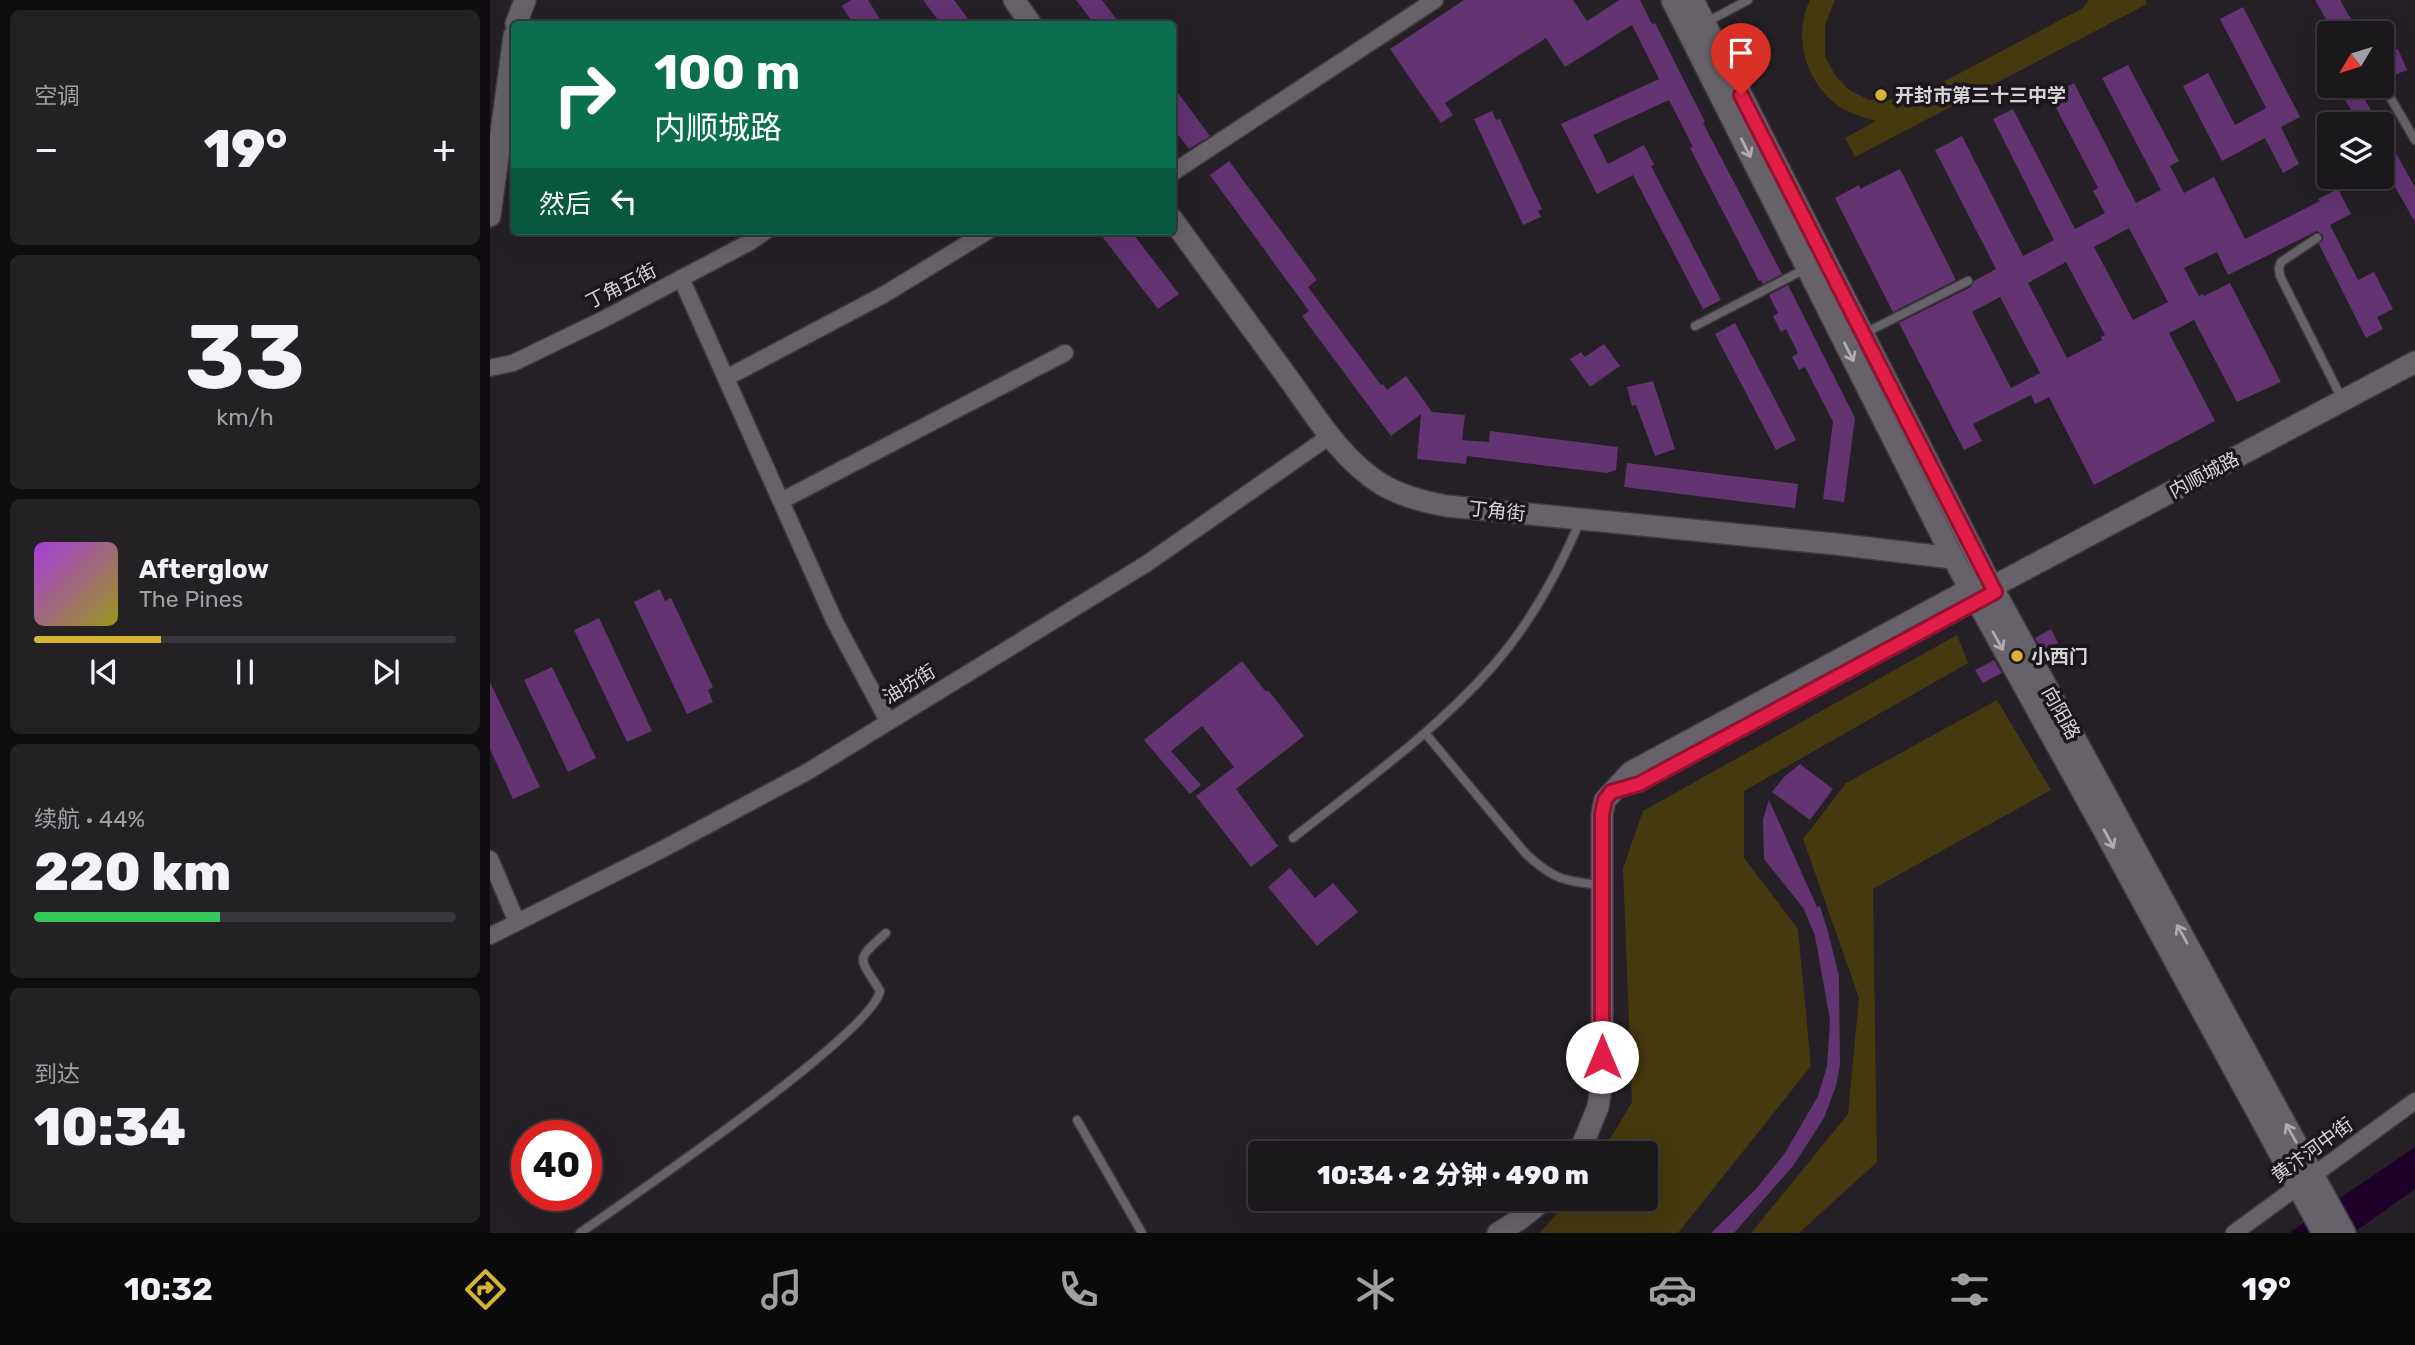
<!DOCTYPE html>
<html lang="zh">
<head>
<meta charset="utf-8">
<style>
  body { margin:0; font-family:Rubik,"Noto Sans SC",sans-serif; background:#242125; color:#f1f3f6; height:100vh; display:flex; flex-direction:column; font-size:26px; white-space:nowrap }
  * { box-sizing:border-box; margin:0 }
  p { font-size:23px; color:#a0a0a3 }
  .icon { flex:none; width:38px; height:38px; fill:none; stroke:currentColor; stroke-width:2; stroke-linecap:round; stroke-linejoin:round }
  .map { position:relative; flex:1; overflow:hidden }
  .sheet { display:flex; flex-direction:column; gap:10px; padding:10px; background:#0f0d0f; width:490px }
  .sheet>* { flex:none }
  .top-card { position:absolute; left:21px; top:21px; width:665px; height:214px; border-radius:7px; box-shadow:0 7px 28px #0002,0 0 0 2px #39373b; background:#0b6e4f; color:#fff; overflow:hidden }
  .needle { width:46px; rotate:232deg }
  .fabs { position:absolute; left:1827px; top:21px; display:grid; gap:14px }
  .fabs a { display:grid; place-items:center; width:77px; height:77px; border-radius:7px; background:#1b181c; box-shadow:0 7px 28px #0002,0 0 0 2px #39373b; font-size:35px }
  .speed { position:absolute; left:21px; top:1120px; display:flex; gap:14px; font-size:35px; font-weight:700; text-align:center }
  .speed>* { display:grid; place-content:center; width:91px; height:91px; border-radius:50%; background:#1b181c; box-shadow:0 7px 28px #0002,0 0 0 2px #39373b; line-height:1 }
  .speed .limit { border:10px solid #d22; background:#fff; color:#111 }
  .pin { position:absolute; display:grid; place-items:center; width:60px; height:60px; color:#fff; margin:-72px -30px; border-radius:50% 50% 50% 0; rotate:-45deg; box-shadow:0 0 7px #0007 }
  .pin .icon { rotate:45deg }
  .me { position:absolute; width:77px; margin:-38px; rotate:0deg; stroke-linejoin:round; filter:drop-shadow(0 0 5px #0008) }
  .turn { display:flex; align-items:center; gap:24px; height:147px; padding:0 28px; font-size:32px }
  .turn .icon { width:91px; height:91px; stroke-width:2.5 }
  .turn b { display:block; font-size:49px; line-height:60px }
  .then { display:flex; align-items:center; height:66px; padding:0 28px; background:#0003; gap:14px; font-size:26px }
  .big { font-size:52px; font-weight:800; line-height:1.1 }
  .sheet .card { flex:1; display:flex; flex-direction:column; justify-content:center; gap:10px; min-width:0; padding:0 24px; border-radius:10px; background:#242125 }
  .sheet .dial { align-items:center; gap:0 }
  .dial b { font-size:91px; line-height:1 }
  .song { display:flex; align-items:center; gap:21px }
  .cover { width:84px; height:84px; border-radius:10px; background:linear-gradient(135deg,hsl(280 70% 55%),hsl(60 70% 35%)) }
  .played { height:7px; border-radius:4px; background:linear-gradient(90deg,#d7b434 30%,#39373b 30%) }
  .keys { display:flex; justify-content:space-around; direction:ltr }
  .heat { display:flex; justify-content:space-between; align-items:center; font-size:38px; direction:ltr }
  .charge { height:10px; border-radius:5px; background:linear-gradient(90deg,#34c759 44%,#39373b 0) }
  .trip { position:absolute; left:758px; top:1141px; width:410px; height:70px; border-radius:7px; background:#1b181c; box-shadow:0 7px 28px #0002,0 0 0 2px #39373b; font-weight:800; line-height:70px; text-align:center }
  .tab-bar { display:flex; height:112px; justify-content:space-around; align-items:center; background:#0b0a0b; color:#a0a0a3 }
  .tab-bar .icon { width:49px; height:49px }
  .tab-bar .on { color:#d7b434 }
  .tab-bar b { font-size:32px; color:#f1f3f6 }
  main { display:flex; flex:1; min-height:0 }
  .map>svg:first-child { display:block }
  .green { fill:#44390f }
  .water { fill:#1f0029 }
  .building { fill:#633372; fill-rule:evenodd }
  .lines { fill:none; stroke-linecap:round; stroke-linejoin:round }
  .lane-casing { stroke:#3e3a3f; stroke-width:11 }
  .street-casing { stroke:#3e3a3f; stroke-width:19 }
  .secondary-casing { stroke:#3e3a3f; stroke-width:24 }
  .lane { stroke:#676269; stroke-width:8 }
  .street { stroke:#676269; stroke-width:16 }
  .secondary { stroke:#676269; stroke-width:21 }
  .oneway { stroke:#afabb0 }
  .route-casing { stroke:#92132f; stroke-width:18 }
  .route { stroke:#e11d48; stroke-width:12 }
  .poi-dot { fill:#d7b434; stroke:#1b171c; stroke-width:2.5 }
  .labels { text-anchor:middle; dominant-baseline:central; stroke-width:7; stroke-linejoin:round; paint-order:stroke }
  .poi-label { font-size:19px; font-weight:bold; fill:#d6d3d7; stroke:#1b171c; text-anchor:start }
  .street-label { font-size:19px; fill:#d6d3d7; stroke:#1b171c }
</style>
</head>
<body>
<main>
<section class="sheet">
<div class="card"><p>空调</p>
<div class="heat"><a>−</a><b class="big">19°</b><a>+</a></div>
</div>
<div class="card dial"><b>33</b><p>km/h</p></div>
<div class="card">
<div class="song"><i class="cover"></i><div><b>Afterglow</b><p>The Pines</p></div></div>
<div class="played"></div>
<div class="keys"><svg class="icon" aria-label="previous" viewBox="0 0 24 24"><path d="M18 5L8 12l10 7zM5 5v14"/></svg><svg class="icon" aria-label="pause" viewBox="0 0 24 24"><path d="M8 5v14M16 5v14"/></svg><svg class="icon" aria-label="next" viewBox="0 0 24 24"><path d="M6 5l10 7-10 7zM19 5v14"/></svg></div>
</div>
<div class="card"><p>续航 · 44%</p><b class="big">220 km</b><div class="charge"></div></div>
<div class="card"><p>到达</p><b class="big">10:34</b></div>
</section>
<div class="map">
<svg width="1925" height="1233" viewBox="0 0 1925 1233">
  <rect width="100%" height="100%" fill="#242026"/>
  <g class="green">
    <path d="M1320,0H1345L1335,25V56L1345,75L1359,90L1379,100L1421,99L1593,8L1599,0H1655L1657,4L1365,157L1355,138L1386,121C1374,118 1362,114 1350,107C1316,84 1302,37 1320,0Z"/>
    <path d="M1467,635L1478,663L1254,791V858L1308,929L1321,1066L1188,1233H1050L1079,1199H1155V1153H1112L1142,1102L1133,868L1153,811Z"/>
    <path d="M1507,700L1561,790L1383,889L1387,1162L1309,1233H1261L1358,1114L1369,998L1313,839L1356,783Z"/>
  </g>
  <path class="water" d="M1925,1147V1189L1863,1233H1799Z"/>
  <g class="building">
    <path d="M361,0H378L393,24H363L352,6Z"/>
    <path d="M433,0H464L482,24H451Z"/>
    <path d="M586,0H612L630,24H604Z"/>
    <path d="M974,0H1083L1097,21L1129,0H1150L1162,24L1165,23L1215,122L1213,123L1292,274L1273,284L1271,280L1269,281L1200,148L1203,147L1179,100L1103,135L1118,164L1154,145L1164,165L1161,166L1231,300L1213,309L1143,175L1107,194L1071,124L1169,79L1142,25L1075,67L1056,38L955,103L963,115L951,123L900,49Z"/>
    <path d="M1825,0H1850L1869,33H1844Z"/>
    <path d="M1753,7L1810,117L1791,127L1809,164L1793,173L1775,138L1732,161L1693,86L1718,73L1745,125L1776,108L1730,19Z"/>
    <path d="M1908,49L1917,70L1892,80V55Z"/>
    <path d="M1638,65L1689,161L1680,166L1694,193L1724,177L1755,239L1830,201L1828,199L1848,189L1861,214L1840,225L1868,280L1884,272L1903,309L1887,317L1893,329L1876,338L1829,244L1833,240V235L1827,231L1738,275L1727,252L1694,268L1709,296L1713,294L1714,296L1740,283L1791,382L1747,402L1704,320L1679,333L1725,421L1604,485L1559,397L1545,404L1541,395L1483,424L1492,441L1474,450L1409,323L1481,287L1484,281L1506,269L1445,150L1472,136L1533,256L1564,240L1503,119L1523,109L1585,229L1615,213L1603,191L1608,188L1560,96L1584,83L1646,203L1671,190L1612,78ZM1639,228L1678,302L1643,320L1604,247ZM1576,262L1615,335L1611,337L1612,340L1577,358L1538,283ZM1510,297L1550,373L1521,388L1482,312Z"/>
    <path d="M682,85L720,136L699,149L682,127Z"/>
    <path d="M1847,86H1867L1889,124H1869Z"/>
    <path d="M1002,111L1006,120L1010,119L1052,209L1048,211L1051,217L1033,225L984,119Z"/>
    <path d="M1892,129L1925,187V222L1892,164Z"/>
    <path d="M739,161L827,280L818,287L891,385L893,384L897,390L916,376L942,412L975,415L972,440L999,442L1000,431L1128,447L1126,470L1117,473L977,456L976,464L927,459L931,414L901,436L812,316L819,311L720,175Z"/>
    <path d="M1410,169L1466,280L1403,312L1345,198L1369,185L1370,189Z"/>
    <path d="M608,231H641L689,294L668,309Z"/>
    <path d="M1298,285L1365,418L1354,502L1333,499L1343,422L1315,367L1309,370L1302,357L1308,353L1296,329L1291,332L1283,316L1288,313L1279,295Z"/>
    <path d="M1245,323L1306,440L1286,450L1225,334Z"/>
    <path d="M1114,344L1130,366L1100,387L1080,359L1091,352L1095,357Z"/>
    <path d="M1163,381L1185,449L1165,456L1146,405L1142,406L1137,387Z"/>
    <path d="M1137,463L1308,484L1305,508L1134,487Z"/>
    <path d="M170,589L175,601L181,598L223,687L218,690L223,702L197,714L144,602Z"/>
    <path d="M109,618L162,731L137,742L84,630Z"/>
    <path d="M1561,629L1568,643L1552,651L1545,638Z"/>
    <path d="M1504,660L1512,673L1493,683L1485,670Z"/>
    <path d="M752,661L776,692L778,690L814,736L746,789L788,846L761,867L706,796L744,767L712,726L681,751L711,785L700,794L654,740Z"/>
    <path d="M62,667L106,758L78,772L34,680Z"/>
    <path d="M0,682L50,787L23,799L0,749Z"/>
    <path d="M1310,764L1343,789L1320,820L1282,792L1294,777Z"/>
    <path d="M1279,800L1327,907L1330,906L1338,932L1349,976L1350,1065L1346,1086L1334,1118L1303,1166L1244,1233H1221L1266,1189L1295,1153L1328,1096L1337,1066L1340,1020L1325,936L1314,909L1274,859L1273,819Z"/>
    <path d="M800,868L825,898L843,883L868,912L827,946L778,887Z"/>
  </g>
  <g class="lines">
    <g class="lane-casing">
      <g id="lane">
        <path d="M1215,23L1258,0"/>
        <path d="M1896,90L1925,140"/>
        <path d="M1827,238L1791,262L1789,268L1790,276L1852,399"/>
        <path d="M1205,326L1317,268"/>
        <path d="M1375,333L1478,281"/>
        <path d="M935,733L1036,854C1064,880 1074,881 1111,885"/>
        <path d="M803,838C871,784 944,733 1002,667C1040,624 1068,573 1090,521"/>
        <path d="M587,1120L652,1233"/>
        <path d="M90,1233C138,1199 382,1034 390,991C370,957 363,962 396,933"/>
      </g>
    </g>
    <g class="street-casing">
      <g id="street">
        <path d="M682,173L945,0"/>
        <path d="M191,278L345,622L398,721"/>
        <path d="M0,368L23,363L114,319L260,242L276,231"/>
        <path d="M236,378L395,294L498,231"/>
        <path d="M291,501L575,353"/>
        <path d="M0,859L27,922"/>
        <path d="M0,936L171,850L317,772L656,564L840,436"/>
        <path d="M1744,1233L1925,1101"/>
      </g>
    </g>
    <g class="secondary-casing">
      <g id="secondary">
        <path d="M524,0L541,24"/>
        <path d="M1182,0L1463,558L1612,827L1833,1233"/>
        <path d="M1203,0L1498,579L1855,1233"/>
        <path d="M26,24L35,0"/>
        <path d="M0,216L24,36"/>
        <path d="M682,219C719,269 756,320 793,371C822,410 849,458 891,484C911,496 934,502 957,506L1345,544L1463,558"/>
        <path d="M1502,587L1925,362"/>
        <path d="M1089,1153L1108,1107L1112,1082V814L1115,800L1141,772L1493,582"/>
        <path d="M1008,1233L1030,1219L1055,1199"/>
      </g>
    </g>
    <use href="#lane" class="lane"/>
    <use href="#street" class="street"/>
    <use href="#secondary" class="secondary"/>
  </g>
  <defs><path id="oneway-shaft" d="M-6 0H5M1.5-3L5.5 0L1.5 3" fill="none" stroke-width="1.6" stroke-linecap="round" stroke-linejoin="round" transform="scale(1.75)"/></defs>
  <g class="oneway">
    <use href="#oneway-shaft" transform="translate(1256 148) rotate(63)"/>
    <use href="#oneway-shaft" transform="translate(1359 352) rotate(63)"/>
    <use href="#oneway-shaft" transform="translate(1508 641) rotate(61)"/>
    <use href="#oneway-shaft" transform="translate(1619 839) rotate(62)"/>
    <use href="#oneway-shaft" transform="translate(1692 934) rotate(-119)"/>
    <use href="#oneway-shaft" transform="translate(1801 1133) rotate(-119)"/>
  </g>
  <g class="lines">
    <g class="route-casing">
      <path id="route" d="M1112,1057V814L1115,800L1121,792L1149,784L1505,592L1251,95"/>
    </g>
    <use href="#route" class="route"/>
  </g>
  <g class="poi-dot">
    <circle cx="1391" cy="95" r="7"/>
    <circle cx="1527" cy="656" r="7"/>
  </g>
  <g class="labels">
    <g class="poi-label">
      <text x="1405" y="95">开封市第三十三中学</text>
      <text x="1541" y="656">小西门</text>
    </g>
    <g class="street-label">
      <text transform="translate(131 286) rotate(-27)">丁角五街</text>
      <text transform="translate(1714 475) rotate(-28)">内顺城路</text>
      <text transform="translate(1007 511) rotate(6)">丁角街</text>
      <text transform="translate(419 684) rotate(-31)">油坊街</text>
      <text transform="translate(1571 713) rotate(61)">向阳路</text>
      <text transform="translate(1822 1150) rotate(-36)">黄汴河中街</text>
    </g>
  </g>
</svg>
<div class="fabs">
<a><svg class="needle" viewBox="-14 -14 28 28"><path d="M0-13l5 13h-10z" fill="#e53935"/><path d="M0 13l5-13h-10z" fill="#a0a0a3"/></svg></a>
<a><svg class="icon" aria-label="layers" viewBox="0 0 24 24"><path d="M12 4l9 5-9 5-9-5zM3 14l9 5 9-5"/></svg></a>
</div>
<div class="speed"><div class="limit">40</div></div>
<div class="pin" style="left:1251px;top:95px;background:#d93025"><svg class="icon" aria-label="arrive" viewBox="0 0 24 24"><path d="M6 21V4h12l-3 4 3 4H6"/></svg></div>
<svg class="me" style="left:1112px;top:1057px" viewBox="-20 -20 40 40"><circle r="19" fill="#fff"/><path d="M0-13L10 11 0 6-10 11z" fill="#e11d48"/></svg>
<div class="trip">10:34 · 2 分钟 · 490 m</div>
<div class="top-card">
<div class="turn"><svg class="icon" aria-label="right" viewBox="0 0 24 24"><path d="M7 20v-9h11M14 6l5 5-5 5"/></svg><div><b>100 m</b>内顺城路</div></div>
<div class="then">然后<svg class="icon" aria-label="left" viewBox="0 0 24 24"><path d="M17 20v-9H6M10 6l-5 5 5 5"/></svg></div>
</div>
</div>
</main>
<nav class="tab-bar">
<b>10:32</b>
<svg class="icon on" aria-label="directions" viewBox="0 0 24 24"><path d="M12 3l9 9-9 9-9-9zM9 14v-3h6M13 9l2 2-2 2"/></svg>
<svg class="icon" aria-label="music" viewBox="0 0 24 24"><path d="M9 18V5l10-2v13"/><circle cx="6" cy="18" r="3"/><circle cx="16" cy="16" r="3"/></svg>
<svg class="icon" aria-label="phone" viewBox="0 0 24 24"><path d="M5 4h4l2 5-3 2q2 4 5 5l2-3 5 2v4C11 20 4 13 5 4z"/></svg>
<svg class="icon" aria-label="climate" viewBox="0 0 24 24"><path d="M12 3v18M4 7l16 10M4 17L20 7"/></svg>
<svg class="icon" aria-label="car" viewBox="0 0 24 24"><path d="M5 17H2v-5l4-1 3-4h7l3 4 3 1v5h-3M9 17h6M6 11h13"/><circle cx="7" cy="17" r="2"/><circle cx="17" cy="17" r="2"/></svg>
<svg class="icon" aria-label="filters" viewBox="0 0 24 24"><path d="M4 7h16M4 17h16"/><circle cx="9" cy="7" r="2"/><circle cx="15" cy="17" r="2"/></svg>
<b>19°</b>
</nav>
</body>
</html>
